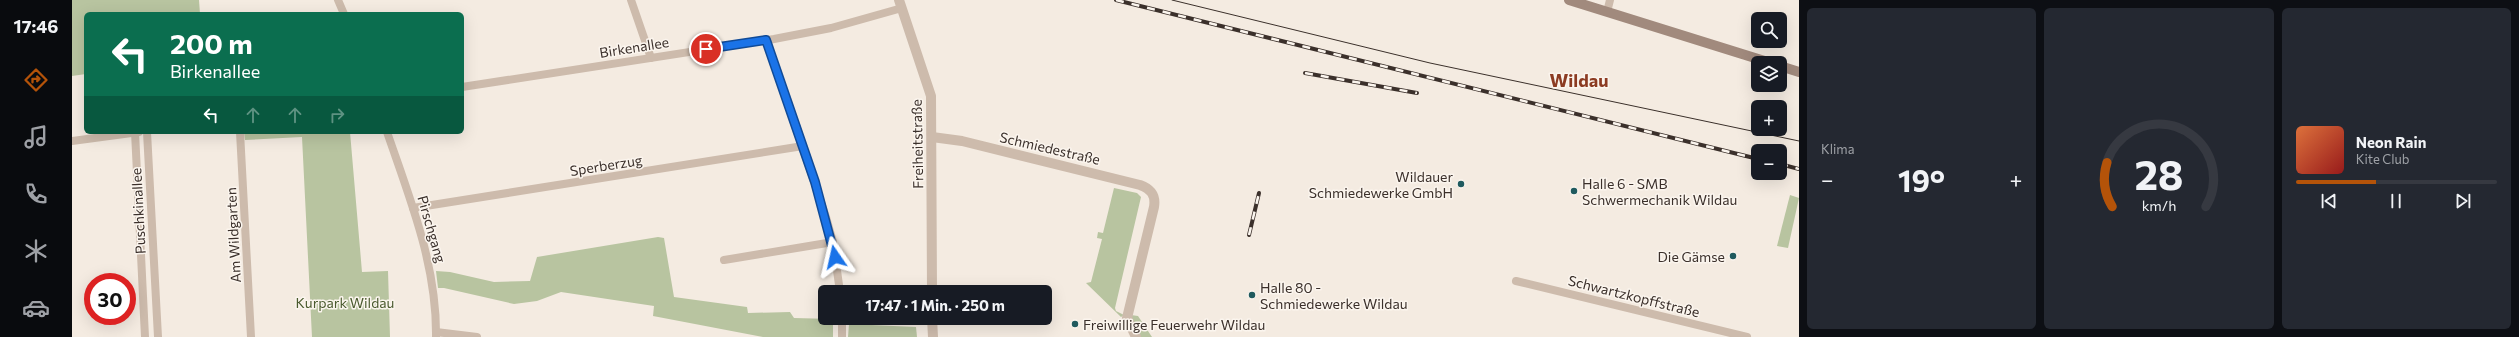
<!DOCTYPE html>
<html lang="de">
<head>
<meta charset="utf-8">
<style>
  body { margin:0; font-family:Commissioner,sans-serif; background:#242831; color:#f1f3f6; height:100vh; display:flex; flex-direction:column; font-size:15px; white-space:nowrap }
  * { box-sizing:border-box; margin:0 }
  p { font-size:13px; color:#9ea1a6 }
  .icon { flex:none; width:22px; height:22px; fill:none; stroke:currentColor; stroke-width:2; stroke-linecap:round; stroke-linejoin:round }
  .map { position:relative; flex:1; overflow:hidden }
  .details { display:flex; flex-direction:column; gap:8px; padding:8px; background:#0d0f14; width:720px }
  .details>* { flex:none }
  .banner { position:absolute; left:12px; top:12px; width:380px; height:122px; border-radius:6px; box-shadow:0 4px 16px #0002; background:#0b6e4f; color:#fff; overflow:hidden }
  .buttons { position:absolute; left:1679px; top:12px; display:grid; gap:8px }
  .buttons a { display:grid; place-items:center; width:36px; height:36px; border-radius:6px; background:#171b24; box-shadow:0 4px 16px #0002; font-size:20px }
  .speed { position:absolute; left:12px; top:273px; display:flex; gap:8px; font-size:20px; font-weight:700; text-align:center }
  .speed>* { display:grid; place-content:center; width:52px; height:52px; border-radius:50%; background:#171b24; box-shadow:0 4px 16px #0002; line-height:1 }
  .speed .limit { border:6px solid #d22; background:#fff; color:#111 }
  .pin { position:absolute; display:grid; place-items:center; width:34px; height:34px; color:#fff; margin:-17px; border:2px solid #fff; border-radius:50%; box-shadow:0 1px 4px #0007 }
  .me { position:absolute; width:44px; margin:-22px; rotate:349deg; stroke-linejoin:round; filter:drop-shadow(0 0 3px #0008) }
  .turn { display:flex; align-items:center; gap:14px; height:84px; padding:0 20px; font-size:18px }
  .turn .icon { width:52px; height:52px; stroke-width:2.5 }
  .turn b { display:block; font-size:28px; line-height:34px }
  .lanes { display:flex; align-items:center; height:38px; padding:0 20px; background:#0003; justify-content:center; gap:20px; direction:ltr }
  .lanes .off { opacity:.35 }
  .big { font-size:30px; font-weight:700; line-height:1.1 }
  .details .card { flex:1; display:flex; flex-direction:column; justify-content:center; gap:6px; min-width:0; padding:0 14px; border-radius:6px; background:#242831 }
  .details .dial { align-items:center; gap:0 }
  .dial svg { height:104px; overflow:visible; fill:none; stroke:#363941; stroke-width:7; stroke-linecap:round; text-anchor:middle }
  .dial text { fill:#f1f3f6; stroke:none }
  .song { display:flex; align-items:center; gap:12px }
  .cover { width:48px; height:48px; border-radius:6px; background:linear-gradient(135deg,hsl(20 70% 55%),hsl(0 70% 35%)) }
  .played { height:4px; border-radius:2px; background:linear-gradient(90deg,#b45309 40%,#363941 40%) }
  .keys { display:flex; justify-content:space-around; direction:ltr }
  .heat { display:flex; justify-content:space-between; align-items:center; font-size:22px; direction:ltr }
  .details .tiles { flex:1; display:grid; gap:8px; grid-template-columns:repeat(3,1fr) }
  .trip { position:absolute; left:746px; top:285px; width:234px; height:40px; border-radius:6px; background:#171b24; box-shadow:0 4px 16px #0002; font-weight:700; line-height:40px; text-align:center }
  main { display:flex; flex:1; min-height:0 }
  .menu { display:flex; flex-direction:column; width:72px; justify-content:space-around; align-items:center; background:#090b0e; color:#9ea1a6 }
  .menu .icon { width:28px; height:28px }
  .menu .on { color:#b45309 }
  .menu b { font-size:18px; color:#f1f3f6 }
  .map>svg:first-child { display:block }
  .green { fill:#b8c4a0 }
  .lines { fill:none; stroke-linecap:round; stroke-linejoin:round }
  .minor { stroke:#cdbbac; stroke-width:8 }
  .tertiary { stroke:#cdbbac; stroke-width:10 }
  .secondary { stroke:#a18a7d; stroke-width:10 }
  .tram { stroke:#3b302b; stroke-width:1 }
  .rail-casing { stroke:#3b302b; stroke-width:4 }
  .rail { stroke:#fbf5ee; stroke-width:2.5; stroke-dasharray:8; stroke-linecap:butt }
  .route-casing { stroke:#114b97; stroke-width:10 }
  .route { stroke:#1a73e8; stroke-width:7 }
  .poi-dot { fill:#1f5a5e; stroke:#fbf5ee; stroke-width:1.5 }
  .labels { text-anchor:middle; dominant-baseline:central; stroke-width:3; stroke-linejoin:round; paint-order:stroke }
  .street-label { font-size:14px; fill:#3b302b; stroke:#fbf5ee }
  .poi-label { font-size:14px; fill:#3b302b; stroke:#fbf5ee; text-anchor:start }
  .park-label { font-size:14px; fill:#4a5a2e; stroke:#fbf5ee }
  .district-label { font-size:18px; font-weight:bold; fill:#8c3b22; stroke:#fbf5ee }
</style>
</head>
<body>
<main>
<nav class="menu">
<b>17:46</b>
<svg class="icon on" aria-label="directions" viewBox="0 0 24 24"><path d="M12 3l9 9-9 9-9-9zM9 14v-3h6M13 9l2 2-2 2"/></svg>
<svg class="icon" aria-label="music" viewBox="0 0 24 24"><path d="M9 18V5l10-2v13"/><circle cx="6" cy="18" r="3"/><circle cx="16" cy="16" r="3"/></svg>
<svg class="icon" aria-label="phone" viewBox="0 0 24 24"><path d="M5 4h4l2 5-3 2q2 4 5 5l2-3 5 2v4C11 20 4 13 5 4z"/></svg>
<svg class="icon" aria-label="climate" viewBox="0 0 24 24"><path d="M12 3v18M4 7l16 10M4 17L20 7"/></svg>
<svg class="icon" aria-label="car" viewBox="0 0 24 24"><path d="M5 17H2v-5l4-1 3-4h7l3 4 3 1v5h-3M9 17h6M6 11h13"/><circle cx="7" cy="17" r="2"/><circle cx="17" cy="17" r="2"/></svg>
</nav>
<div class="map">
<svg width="1727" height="337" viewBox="0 0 1727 337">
  <rect width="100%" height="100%" fill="#f4ebe1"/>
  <g class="green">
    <path d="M0,0H127L128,14H14V74L0,76Z"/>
    <path d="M172,132H278L290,272L316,271L318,337H240L230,137L173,140Z"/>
    <path d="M1042,188L1065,193L1069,197L1043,308L1044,311L1052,315L1049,317L1014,283L1019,282L1030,239L1025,238L1026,232L1031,233Z"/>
    <path d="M1718,195L1727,198L1716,248L1705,246Z"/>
    <path d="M586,237L592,238L602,297L675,307L676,313L718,312L722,318L761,319V337H691L581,316L582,306L489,292L465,301L442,304L372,288H366L364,271L378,272L422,282L458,281L465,257Z"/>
    <path d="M1059,315L1066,316L1080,337H1068L1062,328Z"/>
    <path d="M777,324L844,327L845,337H776Z"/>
  </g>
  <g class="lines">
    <g class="minor">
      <path d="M266,0L272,14"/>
      <path d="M559,0L579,58"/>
      <path d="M1535,12L1538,0"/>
      <path d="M694,40L754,217L761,242L768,292"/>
      <path d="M390,87L702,39L759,28L830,8"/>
      <path d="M63,132L73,337"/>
      <path d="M75,132L86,337"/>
      <path d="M168,132L179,337"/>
      <path d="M315,132C338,199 365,265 364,337"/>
      <path d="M0,141L67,132"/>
      <path d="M341,208L731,146"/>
      <path d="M652,260L761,242"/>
      <path d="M1444,281L1675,337"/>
      <path d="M770,318V337"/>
      <path d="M364,332L405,337"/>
    </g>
    <g class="tertiary">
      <path d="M827,0L859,96L860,292"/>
      <path d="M860,137L890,141L1068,185C1079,189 1084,195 1082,207L1055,318L1064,337"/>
      <path d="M860,318L861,337"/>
    </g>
    <g class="secondary">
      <path d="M1497,0L1699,63"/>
      <path d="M1708,66L1727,72"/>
    </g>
    <path class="tram" d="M1100,0L1358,63L1727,141"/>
    <g class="rail-casing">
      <g id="rail">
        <path d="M1044,0L1686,159"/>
        <path d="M1233,73L1345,93"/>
        <path d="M1708,164L1727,169"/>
        <path d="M1177,235L1187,193"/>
      </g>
    </g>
    <use href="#rail" class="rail"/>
  </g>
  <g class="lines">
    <g class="route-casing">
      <path id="route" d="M634,49L694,40L743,182L763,257"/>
    </g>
    <use href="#route" class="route"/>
  </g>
  <g class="poi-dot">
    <circle cx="1389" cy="184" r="4"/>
    <circle cx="1502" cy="191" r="4"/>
    <circle cx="1661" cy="256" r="4"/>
    <circle cx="1180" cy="295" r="4"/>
    <circle cx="1003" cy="324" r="4"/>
  </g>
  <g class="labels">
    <g class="street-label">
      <text transform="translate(562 47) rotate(-9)">Birkenallee</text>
      <text transform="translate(845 144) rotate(-91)">Freiheitstraße</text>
      <text transform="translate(978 148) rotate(13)">Schmiedestraße</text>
      <text transform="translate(534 165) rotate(-9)">Sperberzug</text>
      <text transform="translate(66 211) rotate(-93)">Puschkinallee</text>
      <text transform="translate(360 229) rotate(74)">Pirschgang</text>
      <text transform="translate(161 235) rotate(-93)">Am Wildgarten</text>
      <text transform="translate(1562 296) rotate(14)">Schwartzkopffstraße</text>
    </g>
    <g class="poi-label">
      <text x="1381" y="176" text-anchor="end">Wildauer<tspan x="1381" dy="16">Schmiedewerke GmbH</tspan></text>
      <text x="1510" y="183">Halle 6 - SMB<tspan x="1510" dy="16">Schwermechanik Wildau</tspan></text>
      <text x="1653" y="256" text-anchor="end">Die Gämse</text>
      <text x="1188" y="287">Halle 80 -<tspan x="1188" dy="16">Schmiedewerke Wildau</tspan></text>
      <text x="1011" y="324">Freiwillige Feuerwehr Wildau</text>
    </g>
    <g class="park-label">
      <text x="273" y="302">Kurpark Wildau</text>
    </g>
    <g class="district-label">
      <text x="1507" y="80">Wildau</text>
    </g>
  </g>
</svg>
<div class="buttons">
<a><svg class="icon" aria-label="search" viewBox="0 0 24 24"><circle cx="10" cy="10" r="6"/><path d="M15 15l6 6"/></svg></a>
<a><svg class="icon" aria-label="layers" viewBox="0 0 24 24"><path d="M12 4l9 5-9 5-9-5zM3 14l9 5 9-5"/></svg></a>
<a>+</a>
<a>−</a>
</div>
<div class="speed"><div class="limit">30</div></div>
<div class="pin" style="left:634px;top:49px;background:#d93025"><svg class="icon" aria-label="arrive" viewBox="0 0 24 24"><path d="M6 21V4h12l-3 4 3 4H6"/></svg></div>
<svg class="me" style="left:763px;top:257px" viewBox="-20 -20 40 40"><path d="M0-17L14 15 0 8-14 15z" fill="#1a73e8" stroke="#fff" stroke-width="4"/></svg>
<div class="trip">17:47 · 1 Min. · 250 m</div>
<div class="banner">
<div class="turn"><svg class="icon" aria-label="left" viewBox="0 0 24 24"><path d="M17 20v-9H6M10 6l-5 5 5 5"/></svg><div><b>200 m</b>Birkenallee</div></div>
<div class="lanes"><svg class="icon" aria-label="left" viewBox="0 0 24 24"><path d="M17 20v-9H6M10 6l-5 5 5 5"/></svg><svg class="icon off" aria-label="ahead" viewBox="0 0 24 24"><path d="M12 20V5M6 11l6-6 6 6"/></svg><svg class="icon off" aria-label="ahead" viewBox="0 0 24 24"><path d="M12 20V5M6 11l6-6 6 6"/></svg><svg class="icon off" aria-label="right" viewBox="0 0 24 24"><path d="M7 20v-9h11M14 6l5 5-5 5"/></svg></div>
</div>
</div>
<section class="details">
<div class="tiles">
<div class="card"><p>Klima</p>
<div class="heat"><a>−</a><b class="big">19°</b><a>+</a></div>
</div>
<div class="card dial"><svg viewBox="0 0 100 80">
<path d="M14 69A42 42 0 1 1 86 69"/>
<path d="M14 69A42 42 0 0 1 10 35" stroke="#b45309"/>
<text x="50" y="56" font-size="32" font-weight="700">28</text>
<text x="50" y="72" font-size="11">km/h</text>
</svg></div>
<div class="card">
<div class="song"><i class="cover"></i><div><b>Neon Rain</b><p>Kite Club</p></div></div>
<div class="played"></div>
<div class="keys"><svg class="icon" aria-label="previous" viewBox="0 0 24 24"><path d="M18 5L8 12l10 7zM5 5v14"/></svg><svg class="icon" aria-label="pause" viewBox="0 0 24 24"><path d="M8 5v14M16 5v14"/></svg><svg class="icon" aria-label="next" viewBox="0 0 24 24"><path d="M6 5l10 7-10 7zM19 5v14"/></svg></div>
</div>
</div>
</section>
</main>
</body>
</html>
